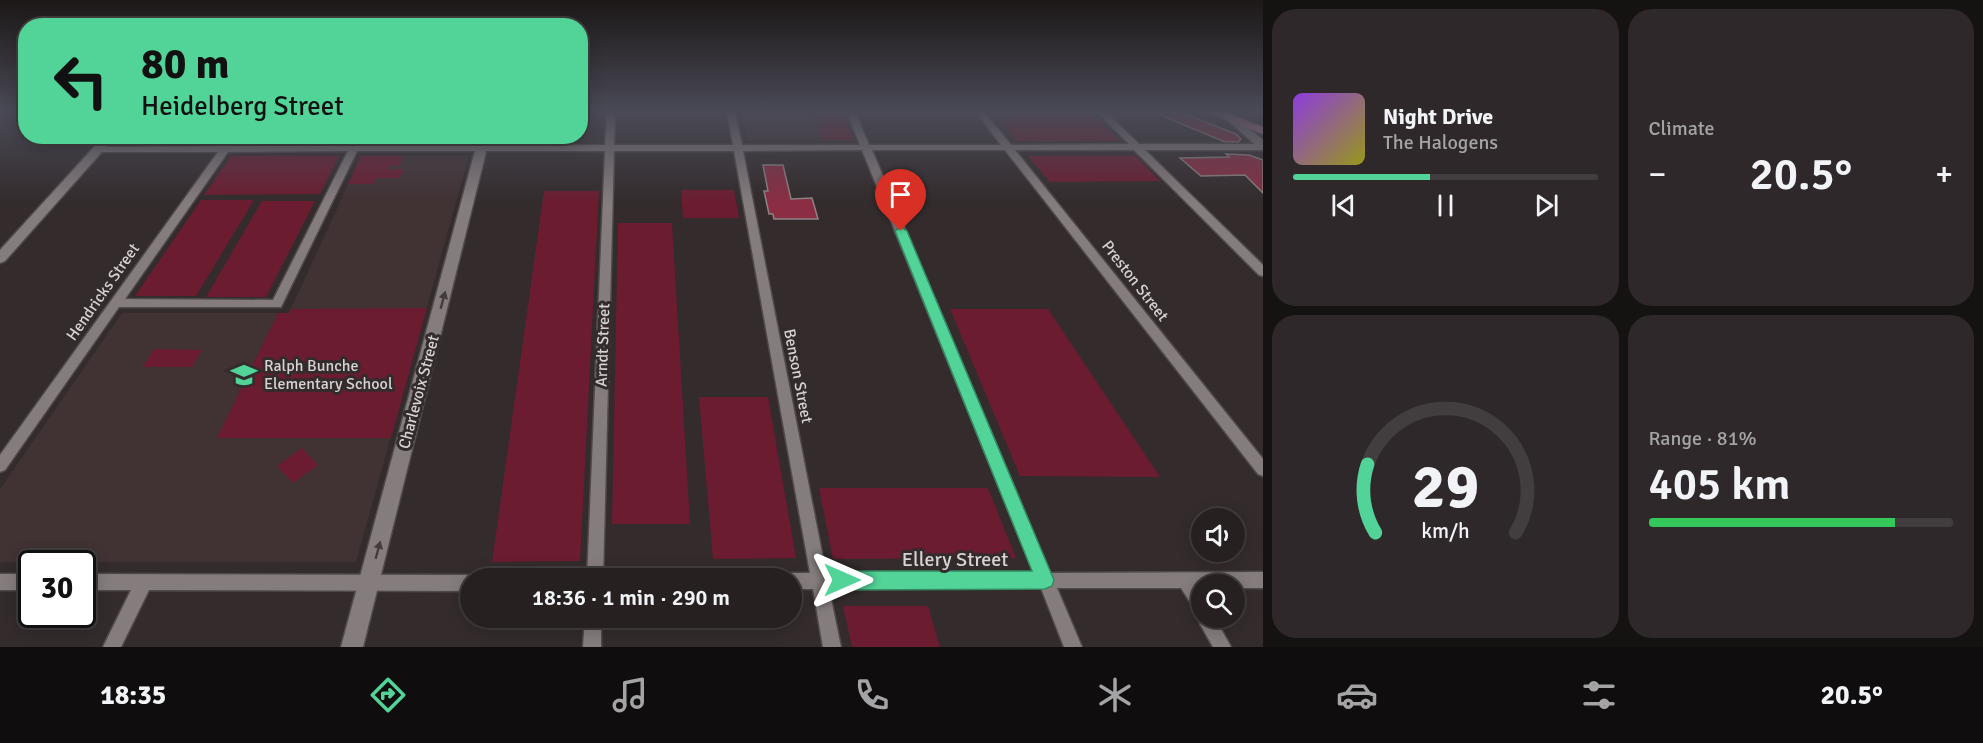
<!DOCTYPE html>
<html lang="en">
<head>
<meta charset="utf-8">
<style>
  body { margin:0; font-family:Signika,sans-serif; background:#2e282a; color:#f1f3f6; height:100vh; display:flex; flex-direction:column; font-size:22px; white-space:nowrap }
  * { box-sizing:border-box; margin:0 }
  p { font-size:20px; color:#a4a3a5 }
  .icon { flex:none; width:33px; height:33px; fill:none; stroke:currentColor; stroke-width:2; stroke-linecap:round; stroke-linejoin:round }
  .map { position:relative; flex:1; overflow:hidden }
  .side { display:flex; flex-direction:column; gap:9px; padding:9px; background:#151212; width:720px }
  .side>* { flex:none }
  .guide { position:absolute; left:18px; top:18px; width:570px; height:126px; border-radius:24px; box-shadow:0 3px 15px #0003,0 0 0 2px #423e3f; background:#52d397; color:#111; overflow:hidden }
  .buttons { position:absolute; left:1191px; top:508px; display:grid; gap:12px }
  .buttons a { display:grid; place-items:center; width:54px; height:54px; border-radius:50%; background:#262021; box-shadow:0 3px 15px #0003,0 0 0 2px #423e3f; font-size:30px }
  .speed { position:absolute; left:18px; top:550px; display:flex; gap:12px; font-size:30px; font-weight:700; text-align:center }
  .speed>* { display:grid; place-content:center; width:78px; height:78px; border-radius:50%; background:#262021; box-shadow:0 3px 15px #0003,0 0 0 2px #423e3f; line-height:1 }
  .speed .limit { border:3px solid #111; border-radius:9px; background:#fff; color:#111 }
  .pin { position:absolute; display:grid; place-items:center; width:51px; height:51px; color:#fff; margin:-62px -26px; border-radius:50% 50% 50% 0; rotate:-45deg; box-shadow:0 0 6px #0007 }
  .pin .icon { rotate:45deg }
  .me { position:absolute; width:66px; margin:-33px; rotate:90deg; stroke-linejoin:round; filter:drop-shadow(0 0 4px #0008) }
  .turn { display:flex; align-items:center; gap:21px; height:126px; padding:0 24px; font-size:27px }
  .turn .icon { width:78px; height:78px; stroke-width:2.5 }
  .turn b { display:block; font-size:42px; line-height:51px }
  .big { font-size:45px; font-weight:600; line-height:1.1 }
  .side .tile { flex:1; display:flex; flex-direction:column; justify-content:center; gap:9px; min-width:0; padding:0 21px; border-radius:24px; background:#2e282a }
  .side .dial { align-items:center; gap:0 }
  .dial svg { height:156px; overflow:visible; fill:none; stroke:#423e3f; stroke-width:7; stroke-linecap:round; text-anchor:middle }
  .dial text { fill:#f1f3f6; stroke:none }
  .song { display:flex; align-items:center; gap:18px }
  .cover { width:72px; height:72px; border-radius:9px; background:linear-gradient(135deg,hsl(270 70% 55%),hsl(60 70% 35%)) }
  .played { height:6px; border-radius:3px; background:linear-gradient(90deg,#52d397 45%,#423e3f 45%) }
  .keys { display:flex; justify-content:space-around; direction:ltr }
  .heat { display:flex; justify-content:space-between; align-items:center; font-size:33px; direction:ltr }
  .charge { height:9px; border-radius:4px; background:linear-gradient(90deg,#34c759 81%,#423e3f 0) }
  .side .tiles { flex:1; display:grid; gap:9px; grid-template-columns:repeat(2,1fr) }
  .trip { position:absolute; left:460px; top:568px; width:342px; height:60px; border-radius:30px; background:#262021; box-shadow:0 3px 15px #0003,0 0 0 2px #423e3f; font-weight:600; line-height:60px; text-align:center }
  .dock { display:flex; height:96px; justify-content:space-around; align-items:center; background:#0f0d0d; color:#a4a3a5 }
  .dock .icon { width:42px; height:42px }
  .dock .on { color:#52d397 }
  .dock b { font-size:27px; color:#f1f3f6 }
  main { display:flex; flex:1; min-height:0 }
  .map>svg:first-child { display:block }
  .built { fill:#413234 }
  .green { fill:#6c1c30 }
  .building { fill:#8b2d43; stroke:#8d8485; stroke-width:1.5 }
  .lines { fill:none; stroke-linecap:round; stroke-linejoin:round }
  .minor-casing { stroke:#50494a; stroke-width:3 }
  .tertiary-casing { stroke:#50494a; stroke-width:3 }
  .secondary-casing { stroke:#50494a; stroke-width:3 }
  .primary-casing { stroke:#50494a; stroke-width:3 }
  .minor { fill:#857c7d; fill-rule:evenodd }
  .tertiary { fill:#857c7d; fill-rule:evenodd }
  .secondary { fill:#857c7d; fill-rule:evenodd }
  .primary { fill:#c7838e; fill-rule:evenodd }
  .oneway { fill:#433b3c }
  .route { fill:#52d397; stroke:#358962; stroke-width:1.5 }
  .labels { text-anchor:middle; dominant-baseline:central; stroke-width:6; stroke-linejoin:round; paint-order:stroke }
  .street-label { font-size:16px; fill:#d7d2d3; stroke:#332b2c }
  .poi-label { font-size:16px; fill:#d7d2d3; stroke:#332b2c; text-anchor:start }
  .near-street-label { font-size:20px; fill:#d7d2d3; stroke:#332b2c }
</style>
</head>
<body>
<main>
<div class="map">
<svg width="1263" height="647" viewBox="0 0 1263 647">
  <rect width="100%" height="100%" fill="#332b2c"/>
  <g class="built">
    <path d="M742,112L814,113L822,140H747Z"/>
    <path d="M361,156H469L356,562H0V489L122,313H289Z"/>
  </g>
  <g class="green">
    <path d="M1091,112L1120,141H1016L993,113Z"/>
    <path d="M814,113H843L854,140H822Z"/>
    <path d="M372,136H475V137L474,141H369Z"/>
    <path d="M231,156H339L320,194L204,195Z"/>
    <path d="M361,156H403L399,166H390L387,170L404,169L400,178H376L373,184H348Z"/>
    <path d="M1028,156H1136L1160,181L1050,182Z"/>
    <path d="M681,190H734L739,218H683Z"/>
    <path d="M544,191H599L580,561L492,562Z"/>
    <path d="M201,200H254L196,296H135Z"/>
    <path d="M262,201H315L266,297H206Z"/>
    <path d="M618,223H672L690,524H612Z"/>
    <path d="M427,308L391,438H217L278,313H289L291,309Z"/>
    <path d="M950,309H1048L1160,477L1020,476Z"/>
    <path d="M154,349L202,350L192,367H143Z"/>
    <path d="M699,397H768L796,558L713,559Z"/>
    <path d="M302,448L318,465L293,483L277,466Z"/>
    <path d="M819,488H988L1016,558L833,559Z"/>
    <path d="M843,606H928L940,647H852Z"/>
  </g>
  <g class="building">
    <path d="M1153,112H1180L1236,134L1241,139L1238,142H1225Z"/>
    <path d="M1226,154L1249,155L1263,160V193L1245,175L1201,176L1180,158L1229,157Z"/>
    <path d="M763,165H783L791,199L812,198L818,219H774L773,214H769L764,191H768Z"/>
  </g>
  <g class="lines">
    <g class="minor-casing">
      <g id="minor">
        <path d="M607,112H615L614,145H733L727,112H735L742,145H860L847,112H855L869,145H1001L976,112H984L1011,145L1129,144L1097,112H1106L1139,144H1263V150H1145L1263,265V276L1259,275L1134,150H1015L1263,459V476L1258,474L1005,150H872L1050,573L1263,572V588H1234V585H1202V588H1199L1202,592V618H1215L1231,647H1213L1200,624L1199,616L1181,588H1057L1082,647H1064L1041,588L829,589L841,647H823L813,589H792V579H785L786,575L792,573H810L734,151H614L603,579H587L605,151H357L281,307H119L5,470L0,472V455L218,152H100L95,149L97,147L222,146L229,136H238L232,146H351L355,136H364L360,146L605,145ZM862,150L1034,573H826L743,151ZM348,151L273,300L125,299L228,152Z"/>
        <rect x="0" y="574" width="32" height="16"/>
        <path d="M82,574L471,575L477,579H471V591L149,590L121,647H103L131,590H82Z"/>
        <path d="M585,618H601V647H583Z"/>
      </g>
    </g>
    <g class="tertiary-casing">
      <g id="tertiary">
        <path d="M104,136H116L5,261L0,263V250Z"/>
        <path d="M479,136H490L363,647H341Z"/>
      </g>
    </g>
    <g class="secondary-casing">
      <path id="secondary" d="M1218,112H1229L1263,140V149L1259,148Z"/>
    </g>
    <g class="primary-casing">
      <path id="primary" d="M1208,112H1223L1263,127V134Z"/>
    </g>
    <use href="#minor" class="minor"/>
    <use href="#tertiary" class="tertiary"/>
    <use href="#secondary" class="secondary"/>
    <use href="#primary" class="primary"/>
  </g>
  <defs><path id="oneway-solid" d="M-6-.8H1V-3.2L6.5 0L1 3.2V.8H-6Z" transform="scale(1.5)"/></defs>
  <g class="oneway">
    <use href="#oneway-solid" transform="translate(443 300) rotate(-75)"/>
    <use href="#oneway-solid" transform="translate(378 550) rotate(-75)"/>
  </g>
  <linearGradient id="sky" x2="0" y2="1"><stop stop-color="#1c1818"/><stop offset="0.55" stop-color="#4a4a56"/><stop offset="1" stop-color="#4a4a56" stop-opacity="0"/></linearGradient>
  <rect width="1263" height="203" fill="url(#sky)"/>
  <path class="route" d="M901,227L907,231L1054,580L1052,586L1045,589L842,590L835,587L832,580L835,574L842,571H1032L895,231Z"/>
  <defs>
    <g id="school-bare" transform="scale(2.07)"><path d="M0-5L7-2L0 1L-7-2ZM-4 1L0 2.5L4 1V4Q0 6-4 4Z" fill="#52d397" stroke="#332b2c" stroke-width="2.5" paint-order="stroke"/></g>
  </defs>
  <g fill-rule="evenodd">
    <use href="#school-bare" x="244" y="375"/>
  </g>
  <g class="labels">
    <g class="street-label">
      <text transform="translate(1135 281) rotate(52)">Preston Street</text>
      <text transform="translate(103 292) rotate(-55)">Hendricks Street</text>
      <text transform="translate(603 345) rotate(-88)">Arndt Street</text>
      <text transform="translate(798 376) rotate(79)">Benson Street</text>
      <text transform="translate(419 392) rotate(-75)">Charlevoix Street</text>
    </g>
    <g class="poi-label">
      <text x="264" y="366">Ralph Bunche<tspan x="264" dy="18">Elementary School</tspan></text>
    </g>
    <g class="near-street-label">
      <text x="955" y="559">Ellery Street</text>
    </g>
  </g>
</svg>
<div class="buttons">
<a><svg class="icon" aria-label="sound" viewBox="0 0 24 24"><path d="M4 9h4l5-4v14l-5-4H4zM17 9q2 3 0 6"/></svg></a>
<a><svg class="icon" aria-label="search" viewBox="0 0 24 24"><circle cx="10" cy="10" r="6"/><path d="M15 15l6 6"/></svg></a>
</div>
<div class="speed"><div class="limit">30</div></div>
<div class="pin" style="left:901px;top:231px;background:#d93025"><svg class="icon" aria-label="arrive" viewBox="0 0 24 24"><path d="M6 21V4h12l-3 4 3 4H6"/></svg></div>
<svg class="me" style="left:842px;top:580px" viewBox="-20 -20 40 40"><path d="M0-17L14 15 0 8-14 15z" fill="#52d397" stroke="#fff" stroke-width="4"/></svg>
<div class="trip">18:36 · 1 min · 290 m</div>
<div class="guide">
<div class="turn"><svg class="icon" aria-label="left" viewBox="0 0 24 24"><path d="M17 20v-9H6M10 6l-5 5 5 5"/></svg><div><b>80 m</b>Heidelberg Street</div></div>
</div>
</div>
<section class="side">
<div class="tiles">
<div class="tile">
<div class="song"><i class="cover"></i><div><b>Night Drive</b><p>The Halogens</p></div></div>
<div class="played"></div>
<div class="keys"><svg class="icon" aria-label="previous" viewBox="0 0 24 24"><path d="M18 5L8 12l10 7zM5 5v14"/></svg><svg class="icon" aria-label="pause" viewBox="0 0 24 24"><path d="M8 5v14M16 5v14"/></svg><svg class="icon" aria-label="next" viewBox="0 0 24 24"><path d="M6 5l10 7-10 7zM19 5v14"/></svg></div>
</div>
<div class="tile"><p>Climate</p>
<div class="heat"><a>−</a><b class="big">20.5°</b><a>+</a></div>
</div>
<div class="tile dial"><svg viewBox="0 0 100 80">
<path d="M14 69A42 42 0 1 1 86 69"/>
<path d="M14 69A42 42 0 0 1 10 34" stroke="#52d397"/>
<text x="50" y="56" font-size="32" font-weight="700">29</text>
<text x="50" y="72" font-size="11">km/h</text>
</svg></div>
<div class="tile"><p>Range · 81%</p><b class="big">405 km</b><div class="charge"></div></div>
</div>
</section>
</main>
<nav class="dock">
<b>18:35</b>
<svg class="icon on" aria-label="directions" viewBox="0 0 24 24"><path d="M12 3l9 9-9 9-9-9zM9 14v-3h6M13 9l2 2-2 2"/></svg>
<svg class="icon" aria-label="music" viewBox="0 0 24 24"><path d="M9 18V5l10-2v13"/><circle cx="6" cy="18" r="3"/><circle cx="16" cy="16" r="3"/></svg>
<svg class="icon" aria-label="phone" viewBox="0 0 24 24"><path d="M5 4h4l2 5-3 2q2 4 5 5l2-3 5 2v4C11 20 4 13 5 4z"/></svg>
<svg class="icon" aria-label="climate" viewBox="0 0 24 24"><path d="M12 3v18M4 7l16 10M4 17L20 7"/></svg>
<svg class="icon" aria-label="car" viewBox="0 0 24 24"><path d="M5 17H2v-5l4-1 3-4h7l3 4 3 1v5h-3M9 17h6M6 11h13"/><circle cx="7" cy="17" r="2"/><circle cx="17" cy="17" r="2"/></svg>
<svg class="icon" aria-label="filters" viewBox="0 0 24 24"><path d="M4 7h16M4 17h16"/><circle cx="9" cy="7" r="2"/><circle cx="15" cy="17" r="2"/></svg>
<b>20.5°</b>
</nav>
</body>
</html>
